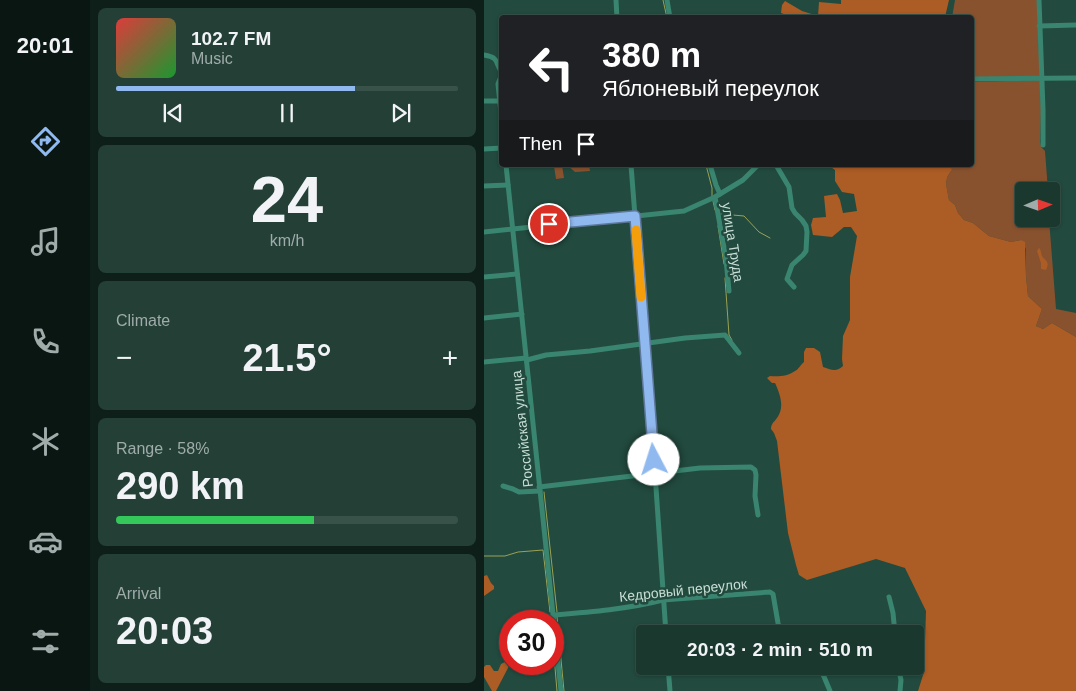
<!DOCTYPE html>
<html lang="en">
<head>
<meta charset="utf-8">
<style>
  body { margin:0; font-family:Helvetica,sans-serif; background:#233f36; color:#f1f3f6; height:100vh; display:flex; flex-direction:column; font-size:19px; white-space:nowrap }
  * { box-sizing:border-box; margin:0 }
  p { font-size:16px; color:#9facaa }
  .icon { flex:none; width:28px; height:28px; fill:none; stroke:currentColor; stroke-width:2; stroke-linecap:round; stroke-linejoin:round }
  .map { position:relative; flex:1; overflow:hidden }
  .panel { display:flex; flex-direction:column; gap:8px; padding:8px; background:#0e1f19; width:394px }
  .panel>* { flex:none }
  .hud { position:absolute; left:15px; top:15px; width:475px; height:152px; border-radius:5px; box-shadow:0 1px 4px #0004,0 0 0 1px #38524a; background:#202124; color:#fff; overflow:hidden }
  .needle { width:32px; rotate:88deg }
  .fabs { position:absolute; left:531px; top:182px; display:grid; gap:10px }
  .fabs a { display:grid; place-items:center; width:45px; height:45px; border-radius:5px; background:#1a382e; box-shadow:0 1px 4px #0004,0 0 0 1px #38524a; font-size:25px }
  .speed { position:absolute; left:15px; top:610px; display:flex; gap:10px; font-size:25px; font-weight:700; text-align:center }
  .speed>* { display:grid; place-content:center; width:65px; height:65px; border-radius:50%; background:#1a382e; box-shadow:0 1px 4px #0004,0 0 0 1px #38524a; line-height:1 }
  .speed .limit { border:8px solid #d22; background:#fff; color:#111 }
  .pin { position:absolute; display:grid; place-items:center; width:42px; height:42px; color:#fff; margin:-21px; border:2px solid #fff; border-radius:50%; box-shadow:0 1px 5px #0007 }
  .me { position:absolute; width:55px; margin:-28px; rotate:355deg; stroke-linejoin:round; filter:drop-shadow(0 0 4px #0008) }
  .turn { display:flex; align-items:center; gap:18px; height:105px; padding:0 20px; font-size:22px }
  .turn .icon { width:65px; height:65px; stroke-width:2.5 }
  .turn b { display:block; font-size:35px; line-height:42px }
  .then { display:flex; align-items:center; height:48px; padding:0 20px; background:#0003; gap:10px; font-size:19px }
  .big { font-size:38px; font-weight:800; line-height:1.1 }
  .panel .widget { flex:1; display:flex; flex-direction:column; justify-content:center; gap:8px; min-width:0; padding:0 18px; border-radius:8px; background:#233f36 }
  .panel .dial { align-items:center; gap:0 }
  .dial b { font-size:65px; line-height:1 }
  .song { display:flex; align-items:center; gap:15px }
  .cover { width:60px; height:60px; border-radius:8px; background:linear-gradient(135deg,hsl(0 70% 55%),hsl(130 70% 35%)) }
  .played { height:5px; border-radius:2px; background:linear-gradient(90deg,#90b9f0 70%,#38524a 70%) }
  .keys { display:flex; justify-content:space-around; direction:ltr }
  .heat { display:flex; justify-content:space-between; align-items:center; font-size:28px; direction:ltr }
  .charge { height:8px; border-radius:4px; background:linear-gradient(90deg,#34c759 58%,#38524a 0) }
  .trip { position:absolute; left:152px; top:625px; width:288px; height:50px; border-radius:5px; background:#1a382e; box-shadow:0 1px 4px #0004,0 0 0 1px #38524a; font-weight:800; line-height:50px; text-align:center }
  main { display:flex; flex:1; min-height:0 }
  .tabs { display:flex; flex-direction:column; width:90px; justify-content:space-around; align-items:center; background:#0a1612; color:#9facaa }
  .tabs .icon { width:35px; height:35px }
  .tabs .selected { color:#90b9f0 }
  .tabs b { font-size:22px; color:#f1f3f6 }
  .map>svg:first-child { display:block }
  .green { fill:#89522f }
  .forest { fill:#ac5c25 }
  .lines { fill:none; stroke-linecap:round; stroke-linejoin:round }
  .stream { stroke:#9aa254; stroke-width:1 }
  .street { stroke:#39856f; stroke-width:5 }
  .route-casing { stroke:#5e789c; stroke-width:12 }
  .route { stroke:#90b9f0; stroke-width:9 }
  .slow { stroke:#f59e0b; stroke-width:9 }
  .labels { text-anchor:middle; dominant-baseline:central; stroke-width:5; stroke-linejoin:round; paint-order:stroke }
  .street-label { font-size:14px; fill:#c8ddd5; stroke:#224a3e }
</style>
</head>
<body>
<main>
<nav class="tabs">
<b>20:01</b>
<svg class="icon selected" aria-label="directions" viewBox="0 0 24 24"><path d="M12 3l9 9-9 9-9-9zM9 14v-3h6M13 9l2 2-2 2"/></svg>
<svg class="icon" aria-label="music" viewBox="0 0 24 24"><path d="M9 18V5l10-2v13"/><circle cx="6" cy="18" r="3"/><circle cx="16" cy="16" r="3"/></svg>
<svg class="icon" aria-label="phone" viewBox="0 0 24 24"><path d="M5 4h4l2 5-3 2q2 4 5 5l2-3 5 2v4C11 20 4 13 5 4z"/></svg>
<svg class="icon" aria-label="climate" viewBox="0 0 24 24"><path d="M12 3v18M4 7l16 10M4 17L20 7"/></svg>
<svg class="icon" aria-label="car" viewBox="0 0 24 24"><path d="M5 17H2v-5l4-1 3-4h7l3 4 3 1v5h-3M9 17h6M6 11h13"/><circle cx="7" cy="17" r="2"/><circle cx="17" cy="17" r="2"/></svg>
<svg class="icon" aria-label="filters" viewBox="0 0 24 24"><path d="M4 7h16M4 17h16"/><circle cx="9" cy="7" r="2"/><circle cx="15" cy="17" r="2"/></svg>
</nav>
<section class="panel">
<div class="widget">
<div class="song"><i class="cover"></i><div><b>102.7 FM</b><p>Music</p></div></div>
<div class="played"></div>
<div class="keys"><svg class="icon" aria-label="previous" viewBox="0 0 24 24"><path d="M18 5L8 12l10 7zM5 5v14"/></svg><svg class="icon" aria-label="pause" viewBox="0 0 24 24"><path d="M8 5v14M16 5v14"/></svg><svg class="icon" aria-label="next" viewBox="0 0 24 24"><path d="M6 5l10 7-10 7zM19 5v14"/></svg></div>
</div>
<div class="widget dial"><b>24</b><p>km/h</p></div>
<div class="widget"><p>Climate</p>
<div class="heat"><a>−</a><b class="big">21.5°</b><a>+</a></div>
</div>
<div class="widget"><p>Range · 58%</p><b class="big">290 km</b><div class="charge"></div></div>
<div class="widget"><p>Arrival</p><b class="big">20:03</b></div>
</section>
<div class="map">
<svg width="593" height="691" viewBox="0 0 593 691">
  <rect width="100%" height="100%" fill="#224a3e"/>
  <g class="green">
    <path d="M471,0H553L556,77L488,79V18H468Z"/>
    <path d="M556,80L557,108L556,142L557,147L561,151L564,191H540V219H565L572,309L592,313V337L568,323L559,329L552,326L558,309L544,296L542,276V249L537,240L527,242L505,236L489,223L480,220L474,213L471,205L465,200C463,187 459,180 468,170L467,165H488V82Z"/>
    <path d="M78,165L80,178L72,179L70,166Z"/>
    <path d="M83,165H105L106,171L91,172Z"/>
  </g>
  <g class="forest">
    <path d="M357,0H465L461,17L305,18V16L297,13L298,5L301,1L318,11L334,16L335,2L357,4Z"/>
    <path d="M344,165H467L468,170C459,180 463,187 465,200L471,205L474,213L480,220L489,223L505,236L527,242L537,240L541,242L542,276L544,296L558,309L552,326L559,329L568,323L592,337V691H434L440,672L442,611L421,568L392,559L323,580L315,575L312,565L304,533L293,441L290,433L287,429C287,424 289,423 293,418C301,407 296,394 291,383H288L283,378L286,376C294,377 304,376 311,371C315,369 316,365 320,362V352L322,348H330L336,352L339,367C347,370 353,372 359,366L358,359L359,336L366,320V277L373,236L367,227H360L348,237L329,235L327,225L329,218L342,217L340,196L353,194L356,200L359,213L373,211L370,194L358,192L351,181V170Z"/>
    <path d="M555,248L556,249C557,251 557,254 558,256C562,262 566,261 562,270L557,269V263L553,251Z"/>
    <path d="M3,575L7,583L10,586V589L0,596V576Z"/>
    <path d="M21,662L26,663L25,666L12,691H8L0,677V667L2,665H6L10,671H14L17,664Z"/>
  </g>
  <g class="lines">
    <g class="stream">
      <path d="M179,0L183,18"/>
      <path d="M222,165L228,188V196"/>
      <path d="M229,201L231,210"/>
      <path d="M237,214L260,216L275,232L286,238"/>
      <path d="M234,226L240,264"/>
      <path d="M241,278L245,335L248,340"/>
      <path d="M60,492L73,612"/>
      <path d="M0,556H21L34,552L59,550L60,559L66,612"/>
      <path d="M73,617L80,691"/>
      <path d="M66,619V621"/>
      <path d="M69,644L73,691"/>
    </g>
    <g class="street">
      <path d="M132,0L133,18"/>
      <path d="M183,0L186,18"/>
      <path d="M555,0L559,109V145"/>
      <path d="M555,26L593,25"/>
      <path d="M0,55C17,58 10,63 18,72"/>
      <path d="M18,74L14,84L18,123"/>
      <path d="M488,79L593,78"/>
      <path d="M0,101H15"/>
      <path d="M0,149L18,148"/>
      <path d="M22,165L77,691"/>
      <path d="M147,165L171,473L182,634"/>
      <path d="M226,165L232,185L236,194"/>
      <path d="M292,165L305,187L308,208L311,213L318,220L322,226L323,232L322,251L319,255L308,265L303,279L310,287"/>
      <path d="M0,186L24,185"/>
      <path d="M231,197L242,259L245,291"/>
      <path d="M0,232L200,211L231,197L259,180L274,165"/>
      <path d="M0,277L33,274"/>
      <path d="M0,318L38,314"/>
      <path d="M43,360L62,355L106,351L201,338L241,335L255,353"/>
      <path d="M0,362L42,358"/>
      <path d="M19,486L29,489L35,492L56,491"/>
      <path d="M55,487L216,468L267,467L271,470L272,475L271,496L274,515"/>
      <path d="M405,597L409,613L411,634"/>
      <path d="M69,615C106,612 144,609 179,600L286,592L289,594L294,623L298,634"/>
      <path d="M184,666L186,691"/>
      <path d="M320,666C325,671 333,669 338,672L346,691"/>
      <path d="M414,666L417,680L416,691"/>
      <path d="M338,672L358,666"/>
    </g>
  </g>
  <g class="lines">
    <g class="route-casing">
      <path id="route" d="M65,224L151,216L170,460"/>
    </g>
    <use href="#route" class="route"/>
    <path class="slow" d="M152,230L157,297"/>
  </g>
  <g class="labels">
    <g class="street-label">
      <text transform="translate(249 242) rotate(81)">улица Труда</text>
      <text transform="translate(38 429) rotate(-96)">Российская улица</text>
      <text transform="translate(199 590) rotate(-6)">Кедровый переулок</text>
    </g>
  </g>
</svg>
<div class="fabs">
<a><svg class="needle" viewBox="-14 -14 28 28"><path d="M0-13l5 13h-10z" fill="#e53935"/><path d="M0 13l5-13h-10z" fill="#9facaa"/></svg></a>
</div>
<div class="speed"><div class="limit">30</div></div>
<div class="pin" style="left:65px;top:224px;background:#d93025"><svg class="icon" aria-label="arrive" viewBox="0 0 24 24"><path d="M6 21V4h12l-3 4 3 4H6"/></svg></div>
<svg class="me" style="left:170px;top:460px" viewBox="-20 -20 40 40"><circle r="19" fill="#fff"/><path d="M0-13L10 11 0 6-10 11z" fill="#90b9f0"/></svg>
<div class="trip">20:03 · 2 min · 510 m</div>
<div class="hud">
<div class="turn"><svg class="icon" aria-label="left" viewBox="0 0 24 24"><path d="M17 20v-9H6M10 6l-5 5 5 5"/></svg><div><b>380 m</b>Яблоневый переулок</div></div>
<div class="then">Then<svg class="icon" aria-label="arrive" viewBox="0 0 24 24"><path d="M6 21V4h12l-3 4 3 4H6"/></svg></div>
</div>
</div>
</main>
</body>
</html>
